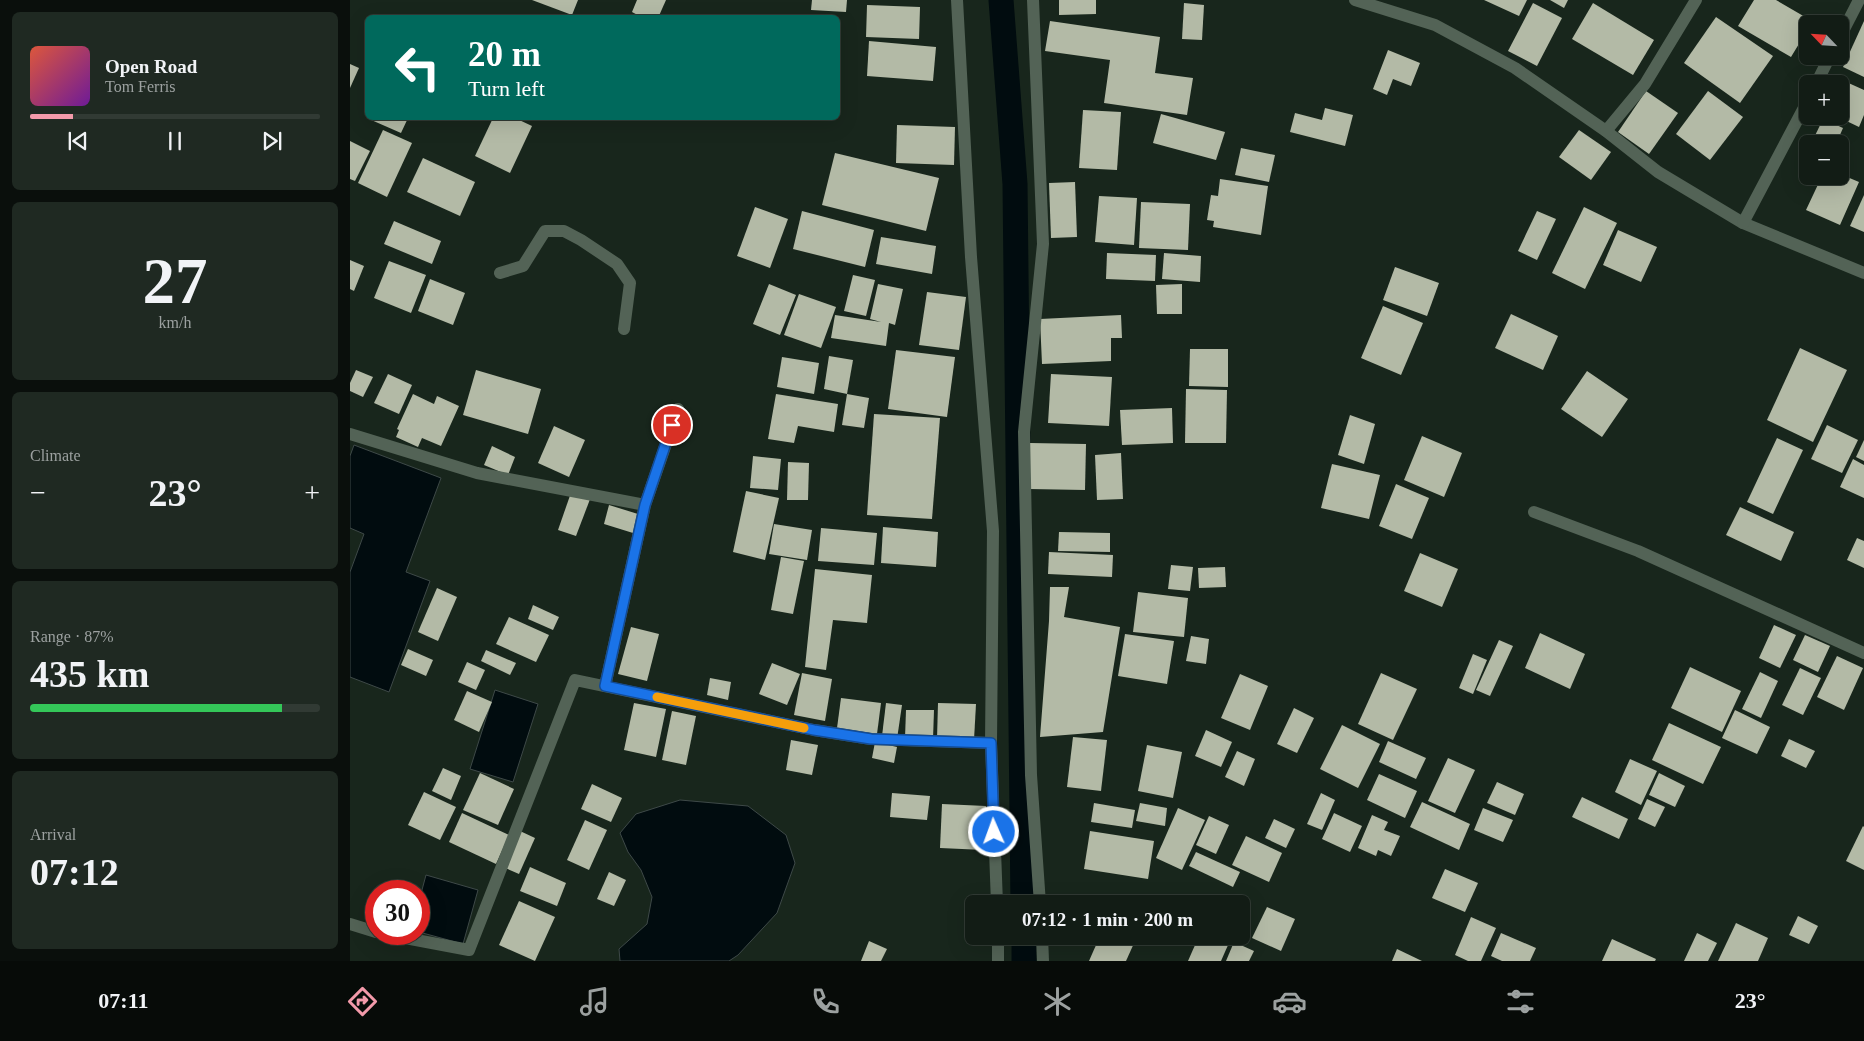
<!DOCTYPE html>
<html lang="en">
<head>
<meta charset="utf-8">
<style>
  body { margin:0; font-family:"Times New Roman",serif; background:#1f2922; color:#f1f3f6; height:100vh; display:flex; flex-direction:column; font-size:19px; white-space:nowrap }
  * { box-sizing:border-box; margin:0 }
  p { font-size:16px; color:#9ca1a0 }
  .icon { flex:none; width:28px; height:28px; fill:none; stroke:currentColor; stroke-width:2; stroke-linecap:round; stroke-linejoin:round }
  .map { position:relative; flex:1; overflow:hidden }
  .side { display:flex; flex-direction:column; gap:12px; padding:12px; background:#0a0f0c; width:350px }
  .side>* { flex:none }
  .guide { position:absolute; left:15px; top:15px; width:475px; height:105px; border-radius:8px; box-shadow:0 5px 20px #0002,0 0 0 1px #313a34; background:#00695c; color:#fff; overflow:hidden }
  .needle { width:32px; rotate:295deg }
  .tools { position:absolute; left:1449px; top:15px; display:grid; gap:10px }
  .tools a { display:grid; place-items:center; width:50px; height:50px; border-radius:8px; background:#121c15; box-shadow:0 5px 20px #0002,0 0 0 1px #313a34; font-size:25px }
  .speed { position:absolute; left:15px; top:880px; display:flex; gap:10px; font-size:25px; font-weight:700; text-align:center }
  .speed>* { display:grid; place-content:center; width:65px; height:65px; border-radius:50%; background:#121c15; box-shadow:0 5px 20px #0002,0 0 0 1px #313a34; line-height:1 }
  .speed .limit { border:8px solid #d22; background:#fff; color:#111 }
  .pin { position:absolute; display:grid; place-items:center; width:42px; height:42px; color:#fff; margin:-21px; border:2px solid #fff; border-radius:50%; box-shadow:0 1px 5px #0007 }
  .me { position:absolute; width:55px; margin:-28px; rotate:358deg; stroke-linejoin:round; filter:drop-shadow(0 0 4px #0008) }
  .turn { display:flex; align-items:center; gap:18px; height:105px; padding:0 20px; font-size:22px }
  .turn .icon { width:65px; height:65px; stroke-width:2.5 }
  .turn b { display:block; font-size:35px; line-height:42px }
  .big { font-size:38px; font-weight:600; line-height:1.1 }
  .side .card { flex:1; display:flex; flex-direction:column; justify-content:center; gap:8px; min-width:0; padding:0 18px; border-radius:8px; background:#1f2922 }
  .side .dial { align-items:center; gap:0 }
  .dial b { font-size:65px; line-height:1 }
  .song { display:flex; align-items:center; gap:15px }
  .cover { width:60px; height:60px; border-radius:8px; background:linear-gradient(135deg,hsl(10 70% 55%),hsl(280 70% 35%)) }
  .played { height:5px; border-radius:2px; background:linear-gradient(90deg,#f39aaa 15%,#313a34 15%) }
  .keys { display:flex; justify-content:space-around; direction:ltr }
  .heat { display:flex; justify-content:space-between; align-items:center; font-size:28px; direction:ltr }
  .charge { height:8px; border-radius:4px; background:linear-gradient(90deg,#34c759 87%,#313a34 0) }
  .trip { position:absolute; left:615px; top:895px; width:285px; height:50px; border-radius:8px; background:#121c15; box-shadow:0 5px 20px #0002,0 0 0 1px #313a34; font-weight:600; line-height:50px; text-align:center }
  .tab-bar { display:flex; height:80px; justify-content:space-around; align-items:center; background:#070b08; color:#9ca1a0 }
  .tab-bar .icon { width:35px; height:35px }
  .tab-bar .current { color:#f39aaa }
  .tab-bar b { font-size:22px; color:#f1f3f6 }
  main { display:flex; flex:1; min-height:0 }
  .map>svg:first-child { display:block }
  .water { fill:#010c0f; stroke:#3e4948 }
  .lines { fill:none; stroke-linecap:round; stroke-linejoin:round }
  .canal { stroke:#010c0f; stroke-width:25 }
  .building { fill:#b3baa6 }
  .minor { stroke:#536356; stroke-width:12 }
  .route-casing { stroke:#114b97; stroke-width:12 }
  .route { stroke:#1a73e8; stroke-width:9 }
  .slow { stroke:#f59e0b; stroke-width:9 }
</style>
</head>
<body>
<main>
<section class="side">
<div class="card">
<div class="song"><i class="cover"></i><div><b>Open Road</b><p>Tom Ferris</p></div></div>
<div class="played"></div>
<div class="keys"><svg class="icon" aria-label="previous" viewBox="0 0 24 24"><path d="M18 5L8 12l10 7zM5 5v14"/></svg><svg class="icon" aria-label="pause" viewBox="0 0 24 24"><path d="M8 5v14M16 5v14"/></svg><svg class="icon" aria-label="next" viewBox="0 0 24 24"><path d="M6 5l10 7-10 7zM19 5v14"/></svg></div>
</div>
<div class="card dial"><b>27</b><p>km/h</p></div>
<div class="card"><p>Climate</p>
<div class="heat"><a>−</a><b class="big">23°</b><a>+</a></div>
</div>
<div class="card"><p>Range · 87%</p><b class="big">435 km</b><div class="charge"></div></div>
<div class="card"><p>Arrival</p><b class="big">07:12</b></div>
</section>
<div class="map">
<svg width="1514" height="961" viewBox="0 0 1514 961">
  <rect width="100%" height="100%" fill="#18261c"/>
  <g class="water">
    <path d="M4,445L91,478L56,572L80,581L39,692L0,677V572L14,534L0,528V456Z"/>
    <path d="M145,690L188,704L163,782L120,769Z"/>
    <path d="M330,800L398,806L436,835L445,863L427,913L388,955L379,961H270L269,949L297,924L302,897L291,870L278,852L270,833L286,814Z"/>
    <path d="M76,875L128,890L113,944L69,932V901Z"/>
  </g>
  <g class="lines">
    <g class="canal">
      <path d="M651,0L665,184L673,904"/>
      <path d="M674,936V961"/>
    </g>
  </g>
  <g class="building">
    <path d="M182,0H228L222,15Z"/>
    <path d="M287,0H316L308,18H293L282,12Z"/>
    <path d="M462,0H497L496,12L461,10Z"/>
    <path d="M709,0H746V14L709,15Z"/>
    <path d="M1134,0H1177L1169,16Z"/>
    <path d="M1200,0H1218L1214,8Z"/>
    <path d="M1404,0H1426L1462,21L1461,24H1458V29L1441,57L1388,26Z"/>
    <path d="M834,3L854,5L852,40L832,39Z"/>
    <path d="M1183,3L1212,18L1187,66L1158,51Z"/>
    <path d="M1243,3L1304,40L1283,75L1222,39Z"/>
    <path d="M517,5L570,7L569,39L516,37Z"/>
    <path d="M1366,17L1423,56L1390,103L1334,63Z"/>
    <path d="M700,21L810,37L805,73L843,78L837,115L754,103L760,60L695,51Z"/>
    <path d="M1514,21V77L1493,67Z"/>
    <path d="M519,41L586,47L583,81L517,76Z"/>
    <path d="M1038,50L1070,63L1061,86L1043,79L1037,95L1023,89Z"/>
    <path d="M0,64L9,68L0,88Z"/>
    <path d="M1483,76L1514,90V115L1509,127L1486,116H1490V84H1480Z"/>
    <path d="M1296,91L1328,113L1299,154L1268,132Z"/>
    <path d="M1358,91L1393,117L1360,160L1326,134Z"/>
    <path d="M975,108L1003,115L995,146L940,132L945,113L972,120Z"/>
    <path d="M733,110L771,112L767,170L729,168Z"/>
    <path d="M811,114L875,132L866,160L803,143Z"/>
    <path d="M20,118H58L51,133L19,119Z"/>
    <path d="M143,118H165L182,126L160,173L125,156Z"/>
    <path d="M1473,119L1493,128L1486,144H1461Z"/>
    <path d="M547,125L605,127L604,165L546,163Z"/>
    <path d="M33,130L62,143L37,197L8,183Z"/>
    <path d="M1229,130L1261,152L1241,180L1209,157Z"/>
    <path d="M0,141L20,151L5,181L0,179Z"/>
    <path d="M891,148L925,155L919,182L885,175Z"/>
    <path d="M485,153L589,178L576,231L472,205Z"/>
    <path d="M73,158L125,182L110,216L57,192Z"/>
    <path d="M1490,174L1509,182L1490,225L1456,210L1472,176H1490Z"/>
    <path d="M870,179L918,186L911,235L863,227L864,221L857,220L861,195L868,196Z"/>
    <path d="M725,182L727,237L701,238L699,183Z"/>
    <path d="M1514,195V232L1500,226Z"/>
    <path d="M749,196L787,198L784,245L745,242Z"/>
    <path d="M791,202L840,204L838,250L789,248Z"/>
    <path d="M405,207L438,219L420,268L387,256Z"/>
    <path d="M1234,207L1267,223L1235,289L1202,273Z"/>
    <path d="M452,211L524,230L515,267L443,249Z"/>
    <path d="M1187,211L1206,219L1187,260L1168,251Z"/>
    <path d="M44,221L91,241L82,264L34,244Z"/>
    <path d="M1268,230L1307,247L1291,282L1253,265Z"/>
    <path d="M531,237L586,246L582,274L526,264Z"/>
    <path d="M757,253L806,255L805,281L756,279Z"/>
    <path d="M814,253L851,256L850,282L812,279Z"/>
    <path d="M0,260L14,266L4,291L0,289Z"/>
    <path d="M39,261L76,275L61,313L24,298Z"/>
    <path d="M1045,267L1089,283L1077,316L1033,300Z"/>
    <path d="M503,275L525,280L516,316L494,311Z"/>
    <path d="M80,279L115,293L103,325L68,311Z"/>
    <path d="M419,284L446,295L430,335L403,324Z"/>
    <path d="M528,284L553,289L545,325L539,323L536,346L481,338L485,315L531,322L520,319Z"/>
    <path d="M832,284V314H807L806,285Z"/>
    <path d="M577,292L616,297L609,350L569,345Z"/>
    <path d="M449,294L486,307L471,348L434,335Z"/>
    <path d="M1033,306L1073,323L1051,375L1011,358Z"/>
    <path d="M1161,314L1208,336L1193,370L1145,348Z"/>
    <path d="M771,315L772,338H761V361L692,364L690,319Z"/>
    <path d="M1450,348L1497,370L1463,442L1417,420Z"/>
    <path d="M840,349H878V387L839,386Z"/>
    <path d="M546,350L605,357L597,417L538,409Z"/>
    <path d="M479,356L503,360L497,394L474,389Z"/>
    <path d="M432,357L469,363L464,394L427,387Z"/>
    <path d="M6,370L23,377L13,397L0,391V383Z"/>
    <path d="M126,370L191,389L178,434L113,415Z"/>
    <path d="M1237,371L1278,399L1252,437L1211,409Z"/>
    <path d="M38,374L62,385L49,414L24,403Z"/>
    <path d="M701,374L762,377L759,426L698,423Z"/>
    <path d="M836,389L877,390L876,443H835Z"/>
    <path d="M63,394L84,404L87,396L109,406L91,446L72,438L68,447L46,437L49,430L47,429Z"/>
    <path d="M426,394L488,404L484,432L448,426L444,443L418,439Z"/>
    <path d="M497,394L519,398L514,428L492,425Z"/>
    <path d="M822,408L823,443L772,445L770,410Z"/>
    <path d="M524,414L590,418L582,519L517,515Z"/>
    <path d="M1000,415L1025,424L1014,464L988,455Z"/>
    <path d="M1477,425L1508,440L1492,473L1461,459Z"/>
    <path d="M204,426L235,440L219,477L188,463Z"/>
    <path d="M1072,436L1112,453L1094,497L1054,480Z"/>
    <path d="M1427,438L1453,450L1423,514L1397,502Z"/>
    <path d="M1514,440V461L1506,457Z"/>
    <path d="M680,443L736,444L735,490L679,489Z"/>
    <path d="M142,446L165,457L158,475L134,465Z"/>
    <path d="M771,453L773,499L747,500L745,455Z"/>
    <path d="M403,456L431,459L428,490L400,488Z"/>
    <path d="M1503,459L1514,465V498L1490,487Z"/>
    <path d="M438,462L459,463L458,500H437Z"/>
    <path d="M982,464L1030,475L1019,519L971,508Z"/>
    <path d="M1046,484L1079,498L1062,539L1029,526Z"/>
    <path d="M223,487L242,494L226,536L208,530Z"/>
    <path d="M396,491L429,498L415,560L383,552Z"/>
    <path d="M259,505L288,514L283,533L254,524Z"/>
    <path d="M1390,507L1444,532L1431,561L1376,535Z"/>
    <path d="M424,524L462,530L457,560L419,554Z"/>
    <path d="M533,527L588,532L586,567L531,563Z"/>
    <path d="M471,528L527,533L524,565L468,561Z"/>
    <path d="M709,532L760,533V552L708,551Z"/>
    <path d="M1507,538L1514,541V568L1497,560Z"/>
    <path d="M699,552L763,555L762,577L698,574Z"/>
    <path d="M1070,553L1108,569L1092,607L1054,591Z"/>
    <path d="M431,557L454,561L443,614L421,610Z"/>
    <path d="M821,565L843,567L840,591L818,589Z"/>
    <path d="M875,567L876,587L849,588L848,568Z"/>
    <path d="M465,569L522,575L517,623L483,620L476,670L455,667Z"/>
    <path d="M700,587H719L714,617L770,627L753,732L690,737L699,621Z"/>
    <path d="M87,588L107,597L88,641L68,632Z"/>
    <path d="M788,592L838,598L834,637L783,632Z"/>
    <path d="M183,605L209,617L203,630L178,619Z"/>
    <path d="M159,617L199,635L186,662L146,644Z"/>
    <path d="M1424,625L1446,635L1430,668L1409,658Z"/>
    <path d="M281,627L309,634L297,681L268,674Z"/>
    <path d="M1190,633L1235,654L1220,689L1175,668Z"/>
    <path d="M775,634L824,641L817,684L768,676Z"/>
    <path d="M1455,635L1480,646L1468,672L1443,660Z"/>
    <path d="M841,636L859,639L856,664L836,661Z"/>
    <path d="M1149,640L1163,646L1140,696L1126,690Z"/>
    <path d="M58,649L83,660L76,676L51,665Z"/>
    <path d="M136,650L166,663L160,675L131,661Z"/>
    <path d="M1123,654L1137,660L1123,694L1109,688Z"/>
    <path d="M1487,656L1513,668L1494,710L1467,697Z"/>
    <path d="M117,662L135,670L126,690L108,682Z"/>
    <path d="M422,663L450,674L437,705L409,694Z"/>
    <path d="M1340,667L1391,691L1372,732L1321,708Z"/>
    <path d="M1450,668L1471,678L1453,715L1432,705Z"/>
    <path d="M1410,672L1428,681L1411,718L1392,709Z"/>
    <path d="M452,673L482,679L475,721L444,715Z"/>
    <path d="M1031,673L1067,689L1043,740L1008,724Z"/>
    <path d="M890,674L918,686L900,730L871,718Z"/>
    <path d="M360,678L381,682L378,700L357,695Z"/>
    <path d="M117,691L142,702L129,732L104,720Z"/>
    <path d="M491,698L531,703L527,734L487,728Z"/>
    <path d="M284,703L316,709L306,757L274,750Z"/>
    <path d="M536,703L552,705L547,739L532,736Z"/>
    <path d="M588,703L626,704L624,740L587,739Z"/>
    <path d="M944,708L964,718L947,753L927,744Z"/>
    <path d="M556,710H584L583,739L555,738Z"/>
    <path d="M1385,710L1420,727L1407,754L1372,738Z"/>
    <path d="M322,711L346,716L336,765L312,760Z"/>
    <path d="M1319,723L1371,747L1353,784L1302,760Z"/>
    <path d="M992,725L1030,744L1008,788L970,769Z"/>
    <path d="M856,730L882,742L871,767L845,756Z"/>
    <path d="M723,737L757,740L751,791L717,787Z"/>
    <path d="M1439,739L1465,751L1456,768L1431,756Z"/>
    <path d="M441,740L468,745L462,775L436,770Z"/>
    <path d="M1038,741L1076,758L1066,779L1029,762Z"/>
    <path d="M525,742L547,747L544,763L522,758Z"/>
    <path d="M797,745L832,752L823,798L788,791Z"/>
    <path d="M887,751L905,759L894,786L875,777Z"/>
    <path d="M1098,758L1125,770L1105,813L1078,801Z"/>
    <path d="M1280,759L1307,771L1291,805L1265,792Z"/>
    <path d="M93,768L111,776L101,800L82,791Z"/>
    <path d="M130,773L164,789L148,825L113,810Z"/>
    <path d="M1309,773L1335,786L1325,807L1299,795Z"/>
    <path d="M1029,774L1067,791L1055,818L1017,800Z"/>
    <path d="M1147,782L1174,794L1165,815L1137,803Z"/>
    <path d="M242,784L272,798L261,822L231,809Z"/>
    <path d="M74,792L106,807L90,840L58,825Z"/>
    <path d="M542,793L580,796L577,820L540,817Z"/>
    <path d="M971,793L985,800L972,830L957,824Z"/>
    <path d="M1232,797L1278,819L1269,839L1222,817Z"/>
    <path d="M1297,799L1315,807L1305,827L1288,819Z"/>
    <path d="M1072,802L1120,824L1109,850L1060,827Z"/>
    <path d="M744,803L785,810L782,828L741,822Z"/>
    <path d="M790,803L817,808L815,826L786,821Z"/>
    <path d="M592,804L636,806L634,850L590,848Z"/>
    <path d="M828,808L855,820L832,870L806,858Z"/>
    <path d="M1133,808L1163,820L1153,842L1124,830Z"/>
    <path d="M112,813L159,835L146,864L99,842Z"/>
    <path d="M984,813L1012,826L1000,852L972,839Z"/>
    <path d="M1022,815L1038,822L1034,830L1050,836L1041,856L1028,850L1026,856L1008,848Z"/>
    <path d="M859,816L879,825L866,854L846,845Z"/>
    <path d="M924,819L945,829L936,848L915,838Z"/>
    <path d="M235,820L257,830L239,870L217,860Z"/>
    <path d="M1513,826L1514,827V870L1496,861Z"/>
    <path d="M170,831L185,838L169,874L153,867Z"/>
    <path d="M740,831L804,841L798,879L734,869Z"/>
    <path d="M896,836L932,853L919,882L882,865Z"/>
    <path d="M846,852L890,872L883,887L839,866Z"/>
    <path d="M180,867L216,883L207,906L170,891Z"/>
    <path d="M1095,869L1128,883L1115,912L1082,898Z"/>
    <path d="M259,872L276,880L264,906L247,899Z"/>
    <path d="M169,901L205,917L185,961L149,945Z"/>
    <path d="M917,907L945,919L931,951L902,938Z"/>
    <path d="M1448,916L1468,926L1459,944L1439,935Z"/>
    <path d="M1121,917L1146,928L1131,961H1118L1105,955Z"/>
    <path d="M1386,923L1418,938L1408,961H1368Z"/>
    <path d="M1151,933L1186,948L1180,961H1152L1141,956Z"/>
    <path d="M1347,933L1367,943L1358,961H1334Z"/>
    <path d="M750,936H775L785,941L776,961H739Z"/>
    <path d="M849,936H882L871,961H838Z"/>
    <path d="M1262,939L1306,959L1305,961H1252Z"/>
    <path d="M519,941L537,949L531,961H511Z"/>
    <path d="M884,942L904,951L899,961H876Z"/>
    <path d="M1047,949L1072,961H1042Z"/>
  </g>
  <g class="lines">
    <g class="minor">
      <path d="M607,0L621,257L643,531L641,743L647,904"/>
      <path d="M683,0L693,244L674,432L681,775L690,904"/>
      <path d="M1005,0L1085,25L1165,68L1256,131L1308,172L1393,223L1514,273"/>
      <path d="M1490,37L1509,0"/>
      <path d="M1466,84L1480,56"/>
      <path d="M1256,131L1295,84L1346,0"/>
      <path d="M1393,223L1458,100"/>
      <path d="M150,273L173,266L195,231H214L231,240L267,264L280,283L274,329"/>
      <path d="M0,434L127,473L295,505"/>
      <path d="M1184,512L1288,551L1514,653"/>
      <path d="M255,686L295,505L328,409"/>
      <path d="M0,924L26,932"/>
      <path d="M34,934L119,950L225,680L464,730L521,739L641,743"/>
      <path d="M648,936V961"/>
      <path d="M692,936L693,961"/>
    </g>
  </g>
  <g class="lines">
    <g class="route-casing">
      <path id="route" d="M322,425L295,505L255,686L464,730L521,739L641,743L644,832"/>
    </g>
    <use href="#route" class="route"/>
    <path class="slow" d="M307,697L454,728"/>
  </g>
</svg>
<div class="tools">
<a><svg class="needle" viewBox="-14 -14 28 28"><path d="M0-13l5 13h-10z" fill="#e53935"/><path d="M0 13l5-13h-10z" fill="#9ca1a0"/></svg></a>
<a>+</a>
<a>−</a>
</div>
<div class="speed"><div class="limit">30</div></div>
<div class="pin" style="left:322px;top:425px;background:#d93025"><svg class="icon" aria-label="arrive" viewBox="0 0 24 24"><path d="M6 21V4h12l-3 4 3 4H6"/></svg></div>
<svg class="me" style="left:644px;top:832px" viewBox="-20 -20 40 40"><circle r="17" fill="#1a73e8" stroke="#fff" stroke-width="3"/><path d="M0-11L8 9 0 5-8 9z" fill="#fff"/></svg>
<div class="trip">07:12 · 1 min · 200 m</div>
<div class="guide">
<div class="turn"><svg class="icon" aria-label="left" viewBox="0 0 24 24"><path d="M17 20v-9H6M10 6l-5 5 5 5"/></svg><div><b>20 m</b>Turn left</div></div>
</div>
</div>
</main>
<nav class="tab-bar">
<b>07:11</b>
<svg class="icon current" aria-label="directions" viewBox="0 0 24 24"><path d="M12 3l9 9-9 9-9-9zM9 14v-3h6M13 9l2 2-2 2"/></svg>
<svg class="icon" aria-label="music" viewBox="0 0 24 24"><path d="M9 18V5l10-2v13"/><circle cx="6" cy="18" r="3"/><circle cx="16" cy="16" r="3"/></svg>
<svg class="icon" aria-label="phone" viewBox="0 0 24 24"><path d="M5 4h4l2 5-3 2q2 4 5 5l2-3 5 2v4C11 20 4 13 5 4z"/></svg>
<svg class="icon" aria-label="climate" viewBox="0 0 24 24"><path d="M12 3v18M4 7l16 10M4 17L20 7"/></svg>
<svg class="icon" aria-label="car" viewBox="0 0 24 24"><path d="M5 17H2v-5l4-1 3-4h7l3 4 3 1v5h-3M9 17h6M6 11h13"/><circle cx="7" cy="17" r="2"/><circle cx="17" cy="17" r="2"/></svg>
<svg class="icon" aria-label="filters" viewBox="0 0 24 24"><path d="M4 7h16M4 17h16"/><circle cx="9" cy="7" r="2"/><circle cx="15" cy="17" r="2"/></svg>
<b>23°</b>
</nav>
</body>
</html>
